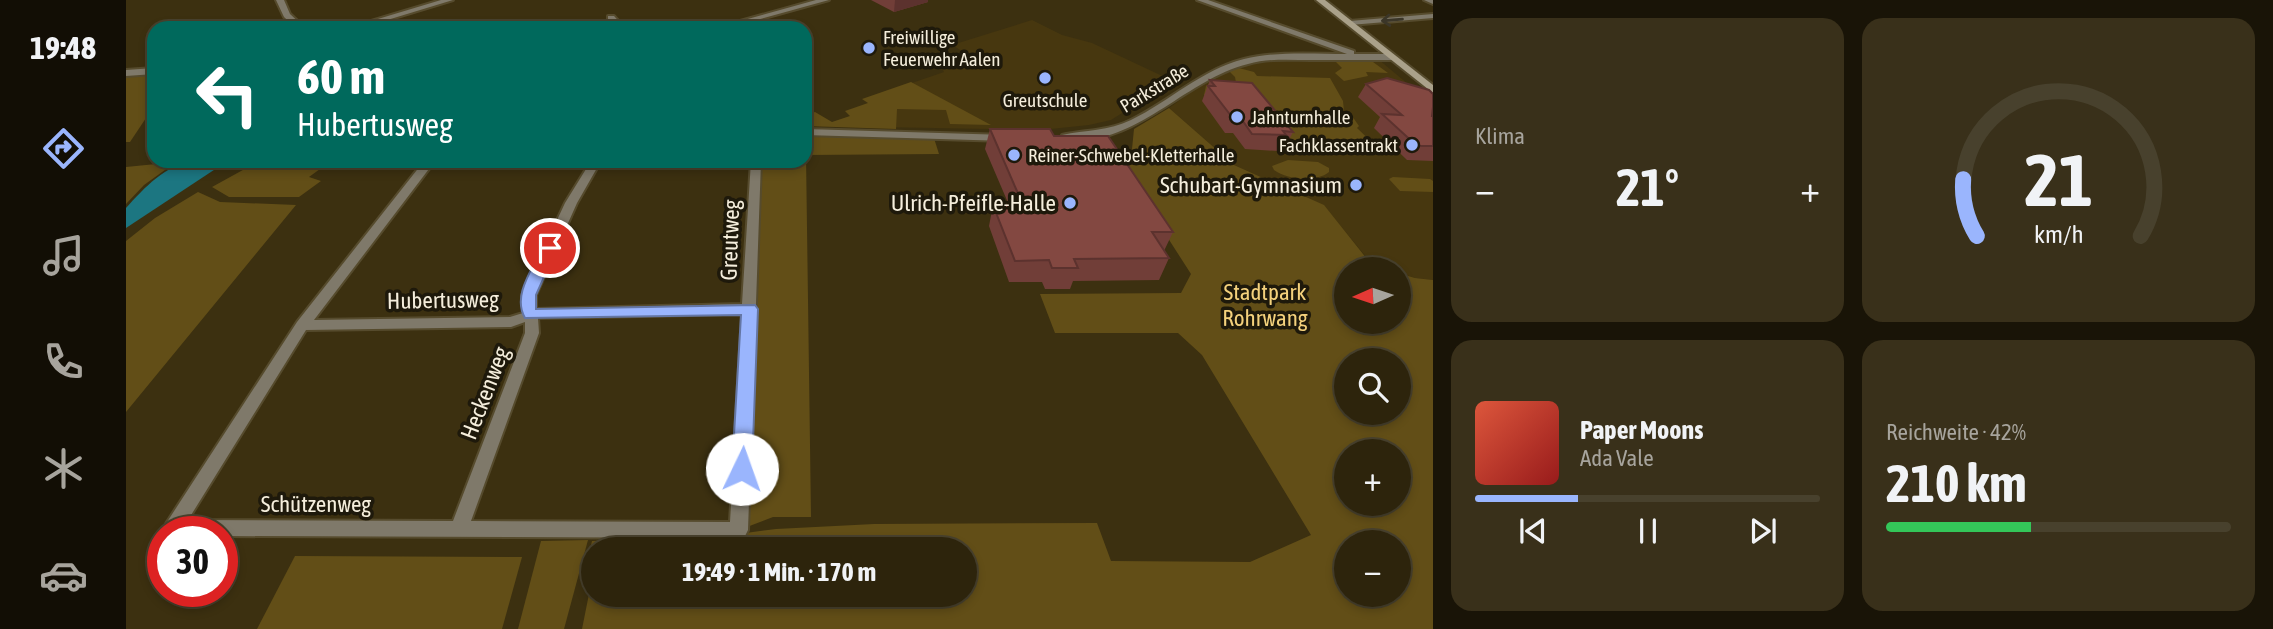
<!DOCTYPE html>
<html lang="de">
<head>
<meta charset="utf-8">
<style>
  body { margin:0; font-family:"Asap Condensed",sans-serif; background:#39301a; color:#f1f3f6; height:100vh; display:flex; flex-direction:column; font-size:26px; white-space:nowrap }
  * { box-sizing:border-box; margin:0 }
  p { font-size:23px; color:#a7a49d }
  .icon { flex:none; width:38px; height:38px; fill:none; stroke:currentColor; stroke-width:2; stroke-linecap:round; stroke-linejoin:round }
  .map { position:relative; flex:1; overflow:hidden }
  .sheet { display:flex; flex-direction:column; gap:18px; padding:18px; background:#191407; width:840px }
  .sheet>* { flex:none }
  .guide { position:absolute; left:21px; top:21px; width:665px; height:147px; border-radius:21px; box-shadow:0 4px 10px #0003,0 0 0 2px #48412d; background:#00695c; color:#fff; overflow:hidden }
  .needle { width:46px; rotate:267deg }
  .buttons { position:absolute; left:1208px; top:257px; display:grid; gap:14px }
  .buttons a { display:grid; place-items:center; width:77px; height:77px; border-radius:50%; background:#2d240c; box-shadow:0 4px 10px #0003,0 0 0 2px #48412d; font-size:35px }
  .speed { position:absolute; left:21px; top:516px; display:flex; gap:14px; font-size:35px; font-weight:700; text-align:center }
  .speed>* { display:grid; place-content:center; width:91px; height:91px; border-radius:50%; background:#2d240c; box-shadow:0 4px 10px #0003,0 0 0 2px #48412d; line-height:1 }
  .speed .limit { border:10px solid #d22; background:#fff; color:#111 }
  .pin { position:absolute; display:grid; place-items:center; width:60px; height:60px; color:#fff; margin:-30px; border:4px solid #fff; border-radius:50%; box-shadow:0 2px 7px #0007 }
  .me { position:absolute; width:77px; margin:-38px; rotate:3deg; stroke-linejoin:round; filter:drop-shadow(0 0 5px #0008) }
  .turn { display:flex; align-items:center; gap:24px; height:147px; padding:0 35px; font-size:32px }
  .turn .icon { width:91px; height:91px; stroke-width:2.5 }
  .turn b { display:block; font-size:49px; line-height:60px }
  .big { font-size:52px; font-weight:700; line-height:1.1 }
  .sheet .card { flex:1; display:flex; flex-direction:column; justify-content:center; gap:10px; min-width:0; padding:0 24px; border-radius:21px; background:#39301a }
  .sheet .dial { align-items:center; gap:0 }
  .dial svg { height:182px; overflow:visible; fill:none; stroke:#48412d; stroke-width:7; stroke-linecap:round; text-anchor:middle }
  .dial text { fill:#f1f3f6; stroke:none }
  .song { display:flex; align-items:center; gap:21px }
  .cover { width:84px; height:84px; border-radius:10px; background:linear-gradient(135deg,hsl(10 70% 55%),hsl(0 70% 35%)) }
  .played { height:7px; border-radius:4px; background:linear-gradient(90deg,#9ab5fd 30%,#48412d 30%) }
  .keys { display:flex; justify-content:space-around; direction:ltr }
  .heat { display:flex; justify-content:space-between; align-items:center; font-size:38px; direction:ltr }
  .charge { height:10px; border-radius:5px; background:linear-gradient(90deg,#34c759 42%,#48412d 0) }
  .sheet .tiles { flex:1; display:grid; gap:18px; grid-template-columns:repeat(2,1fr) }
  .trip { position:absolute; left:455px; top:537px; width:396px; height:70px; border-radius:35px; background:#2d240c; box-shadow:0 4px 10px #0003,0 0 0 2px #48412d; font-weight:700; line-height:70px; text-align:center }
  main { display:flex; flex:1; min-height:0 }
  .tabs { display:flex; flex-direction:column; width:126px; justify-content:space-around; align-items:center; background:#120e05; color:#a7a49d }
  .tabs .icon { width:49px; height:49px }
  .tabs .current { color:#9ab5fd }
  .tabs b { font-size:32px; color:#f1f3f6 }
  .map>svg:first-child { display:block }
  .built { fill:#47370f }
  .green { fill:#624e17; fill-rule:evenodd }
  .water { fill:#1c7681 }
  .lines { fill:none; stroke-linecap:round; stroke-linejoin:round }
  .street-casing { stroke:#564b2d; stroke-width:4 }
  .secondary-casing { stroke:#564b2d; stroke-width:4 }
  .street { fill:#7f796a; fill-rule:evenodd }
  .secondary { fill:#aaa18a; fill-rule:evenodd }
  .wall { fill:#713e38 }
  .shaded-wall { fill:#5c322e }
  .building { fill:#834841; stroke:#5c322e; stroke-width:2 }
  .oneway { stroke:#3b3628 }
  .route { fill:#9ab5fd; stroke:#6476a4; stroke-width:2 }
  .poi-dot { fill:#9ab5fd; stroke:#1e190b; stroke-width:2.5 }
  .labels { text-anchor:middle; dominant-baseline:central; stroke-width:7; stroke-linejoin:round; paint-order:stroke }
  .far-poi-label { font-size:19px; fill:#f5eedc; stroke:#1e190b; text-anchor:start }
  .far-street-label { font-size:19px; fill:#f5eedc; stroke:#1e190b }
  .poi-label { font-size:23px; fill:#f5eedc; stroke:#1e190b; text-anchor:end }
  .street-label { font-size:23px; fill:#f5eedc; stroke:#1e190b }
  .park-label { font-size:23px; fill:#f4d17c; stroke:#1e190b }
</style>
</head>
<body>
<main>
<nav class="tabs">
<b>19:48</b>
<svg class="icon current" aria-label="directions" viewBox="0 0 24 24"><path d="M12 3l9 9-9 9-9-9zM9 14v-3h6M13 9l2 2-2 2"/></svg>
<svg class="icon" aria-label="music" viewBox="0 0 24 24"><path d="M9 18V5l10-2v13"/><circle cx="6" cy="18" r="3"/><circle cx="16" cy="16" r="3"/></svg>
<svg class="icon" aria-label="phone" viewBox="0 0 24 24"><path d="M5 4h4l2 5-3 2q2 4 5 5l2-3 5 2v4C11 20 4 13 5 4z"/></svg>
<svg class="icon" aria-label="climate" viewBox="0 0 24 24"><path d="M12 3v18M4 7l16 10M4 17L20 7"/></svg>
<svg class="icon" aria-label="car" viewBox="0 0 24 24"><path d="M5 17H2v-5l4-1 3-4h7l3 4 3 1v5h-3M9 17h6M6 11h13"/><circle cx="7" cy="17" r="2"/><circle cx="17" cy="17" r="2"/></svg>
</nav>
<div class="map">
<svg width="1307" height="629" viewBox="0 0 1307 629">
  <rect width="100%" height="100%" fill="#3c3010"/>
  <g class="built">
    <path d="M906,20L936,35L966,43L1047,81L985,120L963,125L915,130L752,127L754,94L818,72L815,66L844,56L826,45Z"/>
    <path d="M1155,59H1252L1307,105V280L1289,278L1272,273V270L1246,264L1198,206L1108,165L1043,108L1087,76L1125,61Z"/>
  </g>
  <g class="green">
    <path d="M1208,60L1247,62L1262,73L1240,72L1242,76L1218,81L1209,73L1216,68Z"/>
    <path d="M1109,67L1128,72L1131,76L1204,78L1217,101L1218,111H1210L1226,116L1233,126L1231,128L1256,152L1229,151L1220,141L1239,140L1192,139L1204,152L1164,151L1153,139L1078,95L1080,86L1087,82L1110,83L1109,77L1102,70Z"/>
    <path d="M28,72V106L4,142H0V75Z"/>
    <path d="M785,82L865,125L824,124L820,110L771,109L770,129L679,126V115L689,112L706,122L724,116L719,111L742,103L736,99Z"/>
    <path d="M1043,108L1108,165L1198,205L1245,264L1262,269L1220,270V322H1272V273L1289,278L1307,280V629H456L464,589L458,574L466,541L597,536L650,529L748,524L971,523L985,561L1124,562L1185,535L1076,355L1052,333H929L914,294L1055,293L1065,274L995,165H1017L1006,149L1008,129ZM1220,360H1272V413H1220ZM1220,452H1272V504H1220ZM1220,542H1272V595H1220ZM467,550H838V595H467Z"/>
    <path d="M679,129L807,135L813,154L680,155L685,517H647L613,530L630,161H679Z"/>
    <path d="M1162,160L1192,162L1203,168V172C1189,183 1162,180 1148,170L1146,166Z"/>
    <path d="M133,161H180L194,169L183,177L195,181L173,197H103L86,187Z"/>
    <path d="M50,162L18,185L0,204V167Z"/>
    <path d="M1267,177L1304,179L1307,181V192L1274,191L1263,179Z"/>
    <path d="M72,192L94,202L170,205L0,412V241L29,218Z"/>
    <path d="M462,540L438,629H392L415,541Z"/>
    <path d="M169,556L396,557L376,629H131Z"/>
  </g>
  <path class="water" d="M68,161L100,162L0,228V208C18,188 40,164 68,161Z"/>
  <g class="lines">
    <g class="street-casing">
      <g id="street">
        <path d="M150,0H158L164,14L179,28H170L158,17Z"/>
        <path d="M315,0H327L235,28H222Z"/>
        <path d="M690,0H703L602,28H589Z"/>
        <path d="M1071,0H1082L1228,51V54H1266L1270,57L1266,60C1239,60 1212,60 1186,60C1165,60 1142,58 1122,64C1057,80 1008,150 936,139V135C959,130 983,131 1005,120C1044,101 1075,70 1118,59C1151,51 1187,54 1221,54Z"/>
        <path d="M1298,0H1307V4Z"/>
        <path d="M1307,14V18L1224,25L1220,23L1224,21Z"/>
        <path d="M482,16H488L499,28H490L482,20Z"/>
        <path d="M28,68V74L0,76V70Z"/>
        <path d="M679,129L881,135L886,138L881,141L679,135Z"/>
        <path d="M298,161H309L188,320L384,317L397,313L396,295L439,203L465,161H475L451,203L410,295V309L616,304L625,161H635L622,530L619,536L613,538L96,536V532H40L38,528L41,522L171,322ZM616,314L604,522L345,521L413,333L412,318ZM399,322V333L327,521L62,520L180,330L385,327Z"/>
      </g>
    </g>
    <g class="secondary-casing">
      <path id="secondary" d="M1190,0H1199L1307,85V93Z"/>
    </g>
    <use href="#street" class="street"/>
    <use href="#secondary" class="secondary"/>
  </g>
  <g class="wall">
    <path d="M745,0H802V2L768,12Z"/>
    <path d="M1084,80L1167,132L1159,148L1153,147L1152,151L1119,149L1107,133H1099L1076,101Z"/>
    <path d="M1240,84L1307,116V161L1281,160L1248,128L1254,117L1232,97Z"/>
    <path d="M864,129L928,136L1047,232L1038,251L1043,258L1033,280L947,281L944,289H919L916,282H883L863,226L867,205H883L859,149Z"/>
  </g>
  <path class="shaded-wall" d="M769,0H802V2L768,12Z"/>
  <g class="building">
    <path d="M1261,78L1303,90L1307,94V107L1306,116H1307V146H1291L1256,114L1276,115L1240,84Z"/>
    <path d="M1084,80L1126,83L1167,132L1157,131L1160,135L1126,134L1114,117H1106L1082,86H1089Z"/>
    <path d="M864,129H924L928,136H982L1047,232H1026L1043,258L948,259L952,268H926L923,260L889,261L867,205H897Z"/>
  </g>
  <defs><path id="oneway-shaft" d="M-6 0H5M1.5-3L5.5 0L1.5 3" fill="none" stroke-width="1.6" stroke-linecap="round" stroke-linejoin="round" transform="scale(1.75)"/></defs>
  <use class="oneway" href="#oneway-shaft" transform="translate(1266 20) rotate(175)"/>
  <path class="route" d="M424,244L431,248L410,295V309L629,305L632,309L626,469L623,474L616,477L609,474L606,469L615,315L399,318C386,296 406,270 416,248Z"/>
  <g class="poi-dot">
    <circle cx="743" cy="48" r="7"/>
    <circle cx="919" cy="78" r="7"/>
    <circle cx="1111" cy="117" r="7"/>
    <circle cx="1286" cy="145" r="7"/>
    <circle cx="888" cy="155" r="7"/>
    <circle cx="1230" cy="185" r="7"/>
    <circle cx="944" cy="203" r="7"/>
  </g>
  <g class="labels">
    <g class="far-poi-label">
      <text x="757" y="37">Freiwillige<tspan x="757" dy="22">Feuerwehr Aalen</tspan></text>
      <text x="919" y="100" text-anchor="middle">Greutschule</text>
      <text x="1125" y="117">Jahnturnhalle</text>
      <text x="1272" y="145" text-anchor="end">Fachklassentrakt</text>
      <text x="902" y="155">Reiner-Schwebel-Kletterhalle</text>
    </g>
    <g class="far-street-label">
      <text transform="translate(1028 88) rotate(-31)">Parkstraße</text>
    </g>
    <g class="poi-label">
      <text x="1216" y="185">Schubart-Gymnasium</text>
      <text x="930" y="203">Ulrich-Pfeifle-Halle</text>
    </g>
    <g class="street-label">
      <text transform="translate(604 240) rotate(-88)">Greutweg</text>
      <text transform="translate(317 300) rotate(-1)">Hubertusweg</text>
      <text transform="translate(359 393) rotate(-69)">Heckenweg</text>
      <text x="190" y="504">Schützenweg</text>
    </g>
    <g class="park-label">
      <text x="1139" y="292">Stadtpark<tspan x="1139" dy="26">Rohrwang</tspan></text>
    </g>
  </g>
</svg>
<div class="buttons">
<a><svg class="needle" viewBox="-14 -14 28 28"><path d="M0-13l5 13h-10z" fill="#e53935"/><path d="M0 13l5-13h-10z" fill="#a7a49d"/></svg></a>
<a><svg class="icon" aria-label="search" viewBox="0 0 24 24"><circle cx="10" cy="10" r="6"/><path d="M15 15l6 6"/></svg></a>
<a>+</a>
<a>−</a>
</div>
<div class="speed"><div class="limit">30</div></div>
<div class="pin" style="left:424px;top:248px;background:#d93025"><svg class="icon" aria-label="arrive" viewBox="0 0 24 24"><path d="M6 21V4h12l-3 4 3 4H6"/></svg></div>
<svg class="me" style="left:616px;top:469px" viewBox="-20 -20 40 40"><circle r="19" fill="#fff"/><path d="M0-13L10 11 0 6-10 11z" fill="#9ab5fd"/></svg>
<div class="trip">19:49 · 1 Min. · 170 m</div>
<div class="guide">
<div class="turn"><svg class="icon" aria-label="left" viewBox="0 0 24 24"><path d="M17 20v-9H6M10 6l-5 5 5 5"/></svg><div><b>60 m</b>Hubertusweg</div></div>
</div>
</div>
<section class="sheet">
<div class="tiles">
<div class="card"><p>Klima</p>
<div class="heat"><a>−</a><b class="big">21°</b><a>+</a></div>
</div>
<div class="card dial"><svg viewBox="0 0 100 80">
<path d="M14 69A42 42 0 1 1 86 69"/>
<path d="M14 69A42 42 0 0 1 8 44" stroke="#9ab5fd"/>
<text x="50" y="56" font-size="32" font-weight="700">21</text>
<text x="50" y="72" font-size="11">km/h</text>
</svg></div>
<div class="card">
<div class="song"><i class="cover"></i><div><b>Paper Moons</b><p>Ada Vale</p></div></div>
<div class="played"></div>
<div class="keys"><svg class="icon" aria-label="previous" viewBox="0 0 24 24"><path d="M18 5L8 12l10 7zM5 5v14"/></svg><svg class="icon" aria-label="pause" viewBox="0 0 24 24"><path d="M8 5v14M16 5v14"/></svg><svg class="icon" aria-label="next" viewBox="0 0 24 24"><path d="M6 5l10 7-10 7zM19 5v14"/></svg></div>
</div>
<div class="card"><p>Reichweite · 42%</p><b class="big">210 km</b><div class="charge"></div></div>
</div>
</section>
</main>
</body>
</html>
